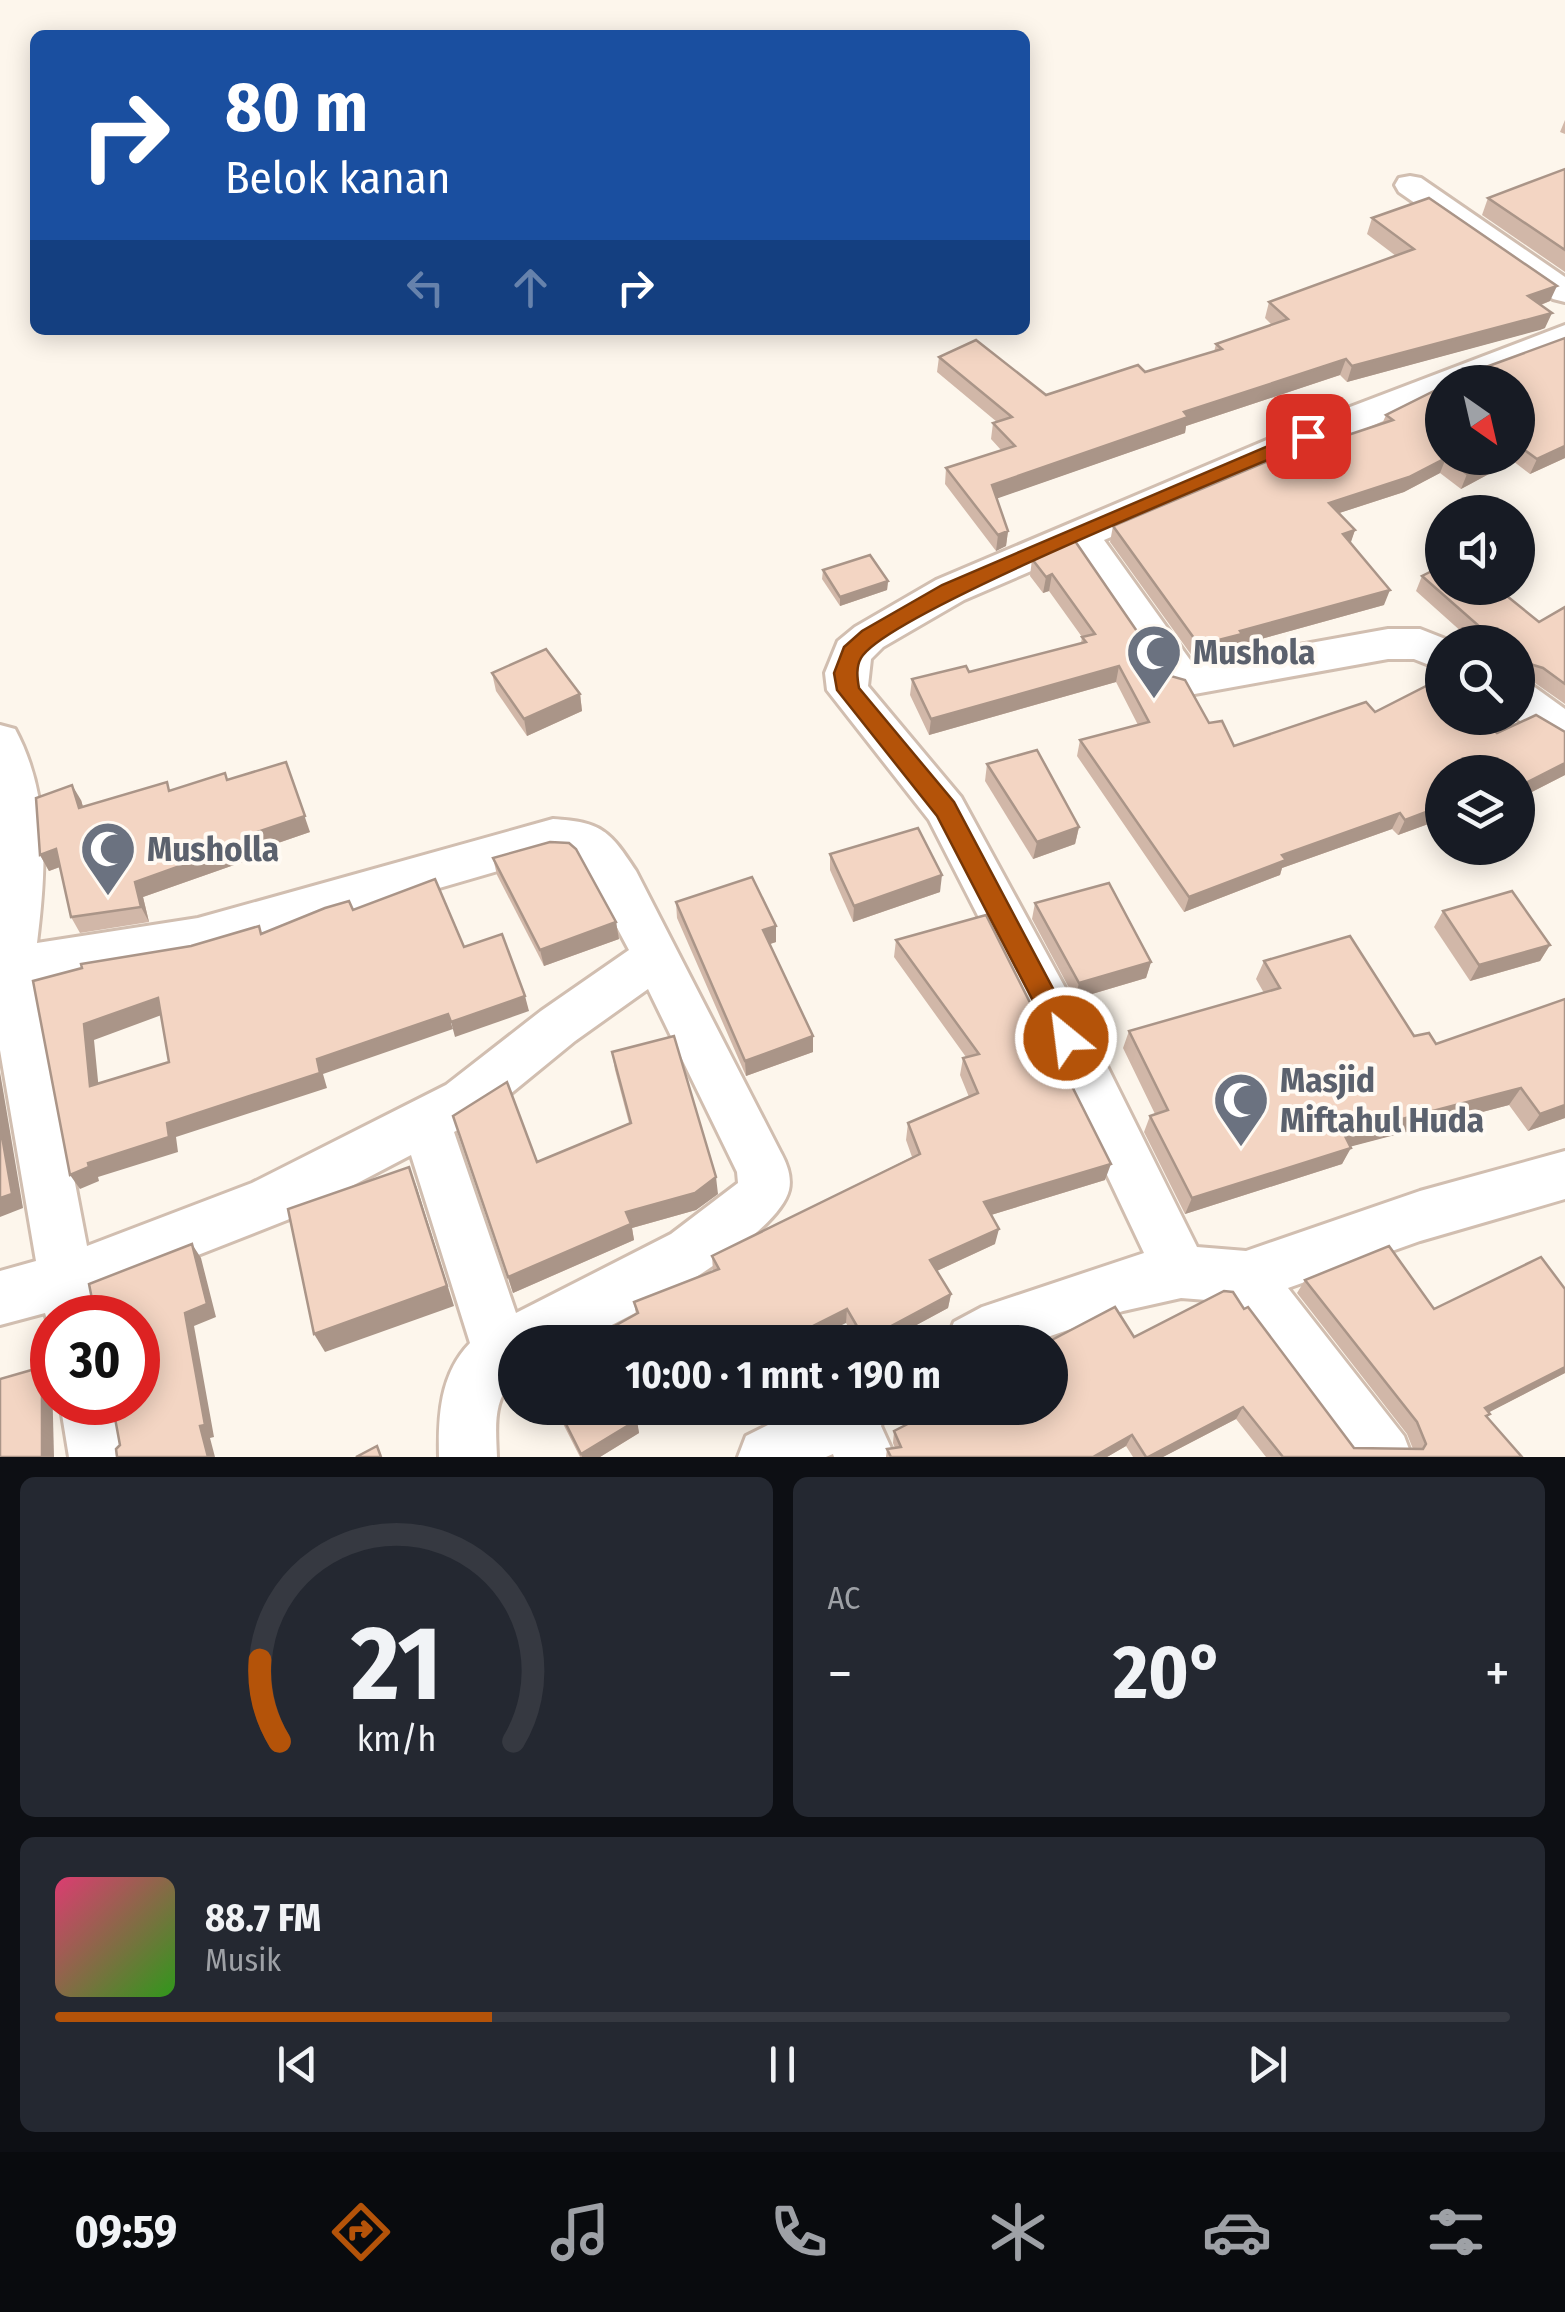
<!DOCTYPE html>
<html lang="id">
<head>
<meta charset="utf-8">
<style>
  body { margin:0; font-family:"Fira Sans Condensed",sans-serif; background:#242831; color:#f1f3f6; height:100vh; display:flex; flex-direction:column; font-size:38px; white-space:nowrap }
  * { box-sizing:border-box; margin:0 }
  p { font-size:32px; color:#9ea1a6 }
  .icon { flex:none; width:55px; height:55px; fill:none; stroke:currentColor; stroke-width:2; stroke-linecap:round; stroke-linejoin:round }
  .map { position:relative; height:1457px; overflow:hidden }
  .panel { display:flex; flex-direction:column; gap:20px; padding:20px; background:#0d0f14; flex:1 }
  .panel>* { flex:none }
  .hud { position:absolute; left:30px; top:30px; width:1000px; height:305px; border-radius:15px; box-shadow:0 5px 25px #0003; background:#1a4fa0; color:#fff; overflow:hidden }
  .needle { width:65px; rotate:146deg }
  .controls { position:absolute; left:1425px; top:365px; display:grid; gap:20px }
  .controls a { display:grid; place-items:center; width:110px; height:110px; border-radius:50%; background:#171b24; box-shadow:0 5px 25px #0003; font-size:50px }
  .speed { position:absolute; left:30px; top:1295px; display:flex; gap:20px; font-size:50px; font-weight:700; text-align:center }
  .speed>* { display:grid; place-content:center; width:130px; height:130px; border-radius:50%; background:#171b24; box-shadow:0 5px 25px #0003; line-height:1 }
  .speed .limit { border:15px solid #d22; background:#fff; color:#111 }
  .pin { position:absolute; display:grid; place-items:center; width:85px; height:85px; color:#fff; margin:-42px; border-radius:20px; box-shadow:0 5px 15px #0006 }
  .me { position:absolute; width:110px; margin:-55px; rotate:331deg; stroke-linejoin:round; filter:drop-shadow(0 0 8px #0008) }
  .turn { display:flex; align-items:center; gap:35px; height:210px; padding:0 30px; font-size:45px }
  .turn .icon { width:130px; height:130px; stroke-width:2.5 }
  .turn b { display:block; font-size:70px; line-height:85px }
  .lanes { display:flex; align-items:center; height:95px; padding:0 30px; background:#0003; justify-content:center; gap:50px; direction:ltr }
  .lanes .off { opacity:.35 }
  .big { font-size:75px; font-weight:700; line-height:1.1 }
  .panel .tile { flex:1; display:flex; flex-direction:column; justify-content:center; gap:15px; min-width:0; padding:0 35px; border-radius:15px; background:#242831 }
  .panel .dial { align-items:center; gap:0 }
  .dial svg { height:260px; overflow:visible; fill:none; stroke:#363941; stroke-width:7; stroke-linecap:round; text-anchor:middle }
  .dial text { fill:#f1f3f6; stroke:none }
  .song { display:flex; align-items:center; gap:30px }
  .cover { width:120px; height:120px; border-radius:15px; background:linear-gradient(135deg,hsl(340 70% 55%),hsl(110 70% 35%)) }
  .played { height:10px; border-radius:5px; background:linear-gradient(90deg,#b45309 30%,#363941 30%) }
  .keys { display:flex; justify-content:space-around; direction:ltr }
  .heat { display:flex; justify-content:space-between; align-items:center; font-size:55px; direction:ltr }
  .panel .tiles { flex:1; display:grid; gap:20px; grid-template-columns:1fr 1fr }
  .tile:last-child { grid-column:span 2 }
  .trip { position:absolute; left:498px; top:1325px; width:570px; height:100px; border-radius:50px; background:#171b24; box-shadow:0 5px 25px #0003; font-weight:700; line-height:100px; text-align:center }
  .tabs { display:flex; height:160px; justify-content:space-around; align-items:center; background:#090b0e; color:#9ea1a6 }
  .tabs .icon { width:70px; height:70px }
  .tabs .active { color:#b45309 }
  .tabs b { font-size:45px; color:#f1f3f6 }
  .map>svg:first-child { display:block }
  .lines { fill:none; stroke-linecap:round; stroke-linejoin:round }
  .minor-casing { stroke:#d1beb0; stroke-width:6 }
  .minor { fill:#fff; fill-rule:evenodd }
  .wall { fill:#d1b7a8 }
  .shaded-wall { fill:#aa9588 }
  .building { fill:#f3d5c3; stroke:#aa9588; stroke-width:2.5; fill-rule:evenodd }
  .route { fill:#b45309; stroke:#753606; stroke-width:2.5 }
  .labels { text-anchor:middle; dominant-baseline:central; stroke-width:8; stroke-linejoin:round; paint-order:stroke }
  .worship-label { font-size:35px; font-weight:bold; fill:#5b616d; stroke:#fffaf3; text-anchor:start }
</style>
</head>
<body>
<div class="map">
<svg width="1565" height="1457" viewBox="0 0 1565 1457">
  <rect width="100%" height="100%" fill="#fdf6ec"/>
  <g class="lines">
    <g class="minor-casing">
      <g id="minor">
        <path d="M1410,176L1421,178L1565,277V302L1553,299L1399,192L1395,185L1399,178Z"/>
        <path d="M1565,325V347L1475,382H1442V396L1104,540L1193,664L1388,629H1420L1453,642H1442V670L1414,659H1388L1189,695L1166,689L1073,553L964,600L883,647L871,659L868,686L961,797L1099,1050L1197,1247L1246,1251L1420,1191L1565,1151V1199L1420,1241L1288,1288L1404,1436L1412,1457H1347L1232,1302L1181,1298L1123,1311L1033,1342H946L954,1322L982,1307L1144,1253L1063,1082L929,820L827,690L825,673L838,641L855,627L936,580L1295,428Z"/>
        <path d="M1518,681L1533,686L1565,709V747L1550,743L1516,718Z"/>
        <path d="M0,725L15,729C51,796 46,871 37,943L198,918L553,819C602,822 610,831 636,871L781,1153C787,1164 792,1177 789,1190C777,1239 625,1322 577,1341C560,1347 533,1342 515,1342V1378C492,1400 496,1427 497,1457H439C438,1416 440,1374 470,1343L411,1155L287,1220L96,1295L100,1318H52V1335L45,1313L0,1325V1271L36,1261L0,1050ZM553,855L573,856L583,864L629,950L541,1011L446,1085L252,1183L87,1246L37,984L198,958ZM648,989L737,1172L738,1183L671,1234L516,1313L454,1132L482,1117L575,1041Z"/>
        <path d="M60,1402H117L127,1457H69Z"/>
        <path d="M802,1408H888L881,1426L895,1457H834L833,1454L826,1457H738L746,1436Z"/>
      </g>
    </g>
    <use href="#minor" class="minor"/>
  </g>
  <g class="wall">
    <path d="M1565,120V134L1560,132Z"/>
    <path d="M1565,169V272L1482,215L1488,198Z"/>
    <path d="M1372,218L1550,301L1541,305L1545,328L1347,382L1340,375L1186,426L1185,433L997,498L1008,531L1006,546L996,551L945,484L946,468L1001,450L991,439L993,423L997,422L937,372L939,357L1046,395L1145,372L1214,352L1216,344L1272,325L1265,318L1269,302L1396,256L1367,234Z"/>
    <path d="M1565,338V458L1530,474L1513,461L1461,489L1440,473L1404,492L1339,513L1355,530L1350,543L1384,605L1239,645L1238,649L1195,660L1110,542L1113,526L1306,449L1382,424L1386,415L1442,458H1518V382Z"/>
    <path d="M1075,541L1167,675L1209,723L1234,746L1375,712L1497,733L1565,775L1518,799V772H1442V819L1398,835L1392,829L1282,868L1280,875L1184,912L1077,756L1080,740L1138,725L1116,682L929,735L910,695L912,679L969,672L1081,643L1082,637L1049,591L1043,593L1030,576L1032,559Z"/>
    <path d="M823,570L888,581L887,590L840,606L822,579Z"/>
    <path d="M1422,576L1539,622L1565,607V704L1535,683L1519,677L1518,678V642H1473L1416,591Z"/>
    <path d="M492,673L580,694L582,711L527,736L496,691Z"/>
    <path d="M987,764L1079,827L1075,844L1033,859L985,781Z"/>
    <path d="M228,780L310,832L252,852L254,858L143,897L149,922L80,933L71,917L60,867L49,871L40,855L81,800L83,807Z"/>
    <path d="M830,854L940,892L853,922L830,870Z"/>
    <path d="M493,858L616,922L619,939L544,966L497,875Z"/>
    <path d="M676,902L776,926V942L770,944L813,1036V1052L746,1076L677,918Z"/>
    <path d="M1035,903L1151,962L1146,978L1075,999L1032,919Z"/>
    <path d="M1443,911L1550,945L1540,961L1470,981L1434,927Z"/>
    <path d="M896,940L1105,1180L991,1215L995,1244L937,1271L951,1294L948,1308L885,1342H857L846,1323L636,1314L634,1302L713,1271L712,1256L912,1157L906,1140L908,1123L969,1097L960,1075L963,1058L966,1057L894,957Z"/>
    <path d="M1264,961L1414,1036L1436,1044L1565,999V1118L1528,1131L1509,1105L1351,1146L1342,1164L1185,1214L1144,1132L1150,1116L1155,1114L1123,1048L1129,1031L1264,993L1256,979Z"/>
    <path d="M612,1052L718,1194L696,1210L632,1228L634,1240L513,1293L453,1116L537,1162L629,1123L615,1070Z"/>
    <path d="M1305,1280L1434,1309L1565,1289V1373L1489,1412L1487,1417L1522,1457H1266L1236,1419L1163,1457H1133L1126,1446L1107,1457H886L887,1449L895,1448L893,1443L894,1431L1134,1337L1244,1309L1354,1448L1413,1449L1407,1434L1297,1293Z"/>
    <path d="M555,1408H661L636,1418L639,1433L600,1457H580Z"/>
  </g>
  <g class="shaded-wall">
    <path d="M1557,286L1550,301L1522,312L1528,296Z"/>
    <path d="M1552,313L1545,328L1540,330L1347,382L1352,366Z"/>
    <path d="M1346,359L1340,375L1186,426L1185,433L990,501L992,485L1184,412Z"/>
    <path d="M1565,446V458L1530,474L1537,459Z"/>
    <path d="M1446,458L1440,473L1404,492L1324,518L1329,503Z"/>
    <path d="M1497,458H1514L1513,461L1461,489L1467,474Z"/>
    <path d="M1355,530L1350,545L1343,534Z"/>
    <path d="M1008,531L1006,546L996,551L998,535Z"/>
    <path d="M1052,574L1049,591L1043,593L1046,577Z"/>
    <path d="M888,581L887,590L840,606V597Z"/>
    <path d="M1390,590L1384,605L1239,645L1238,649L1195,660L1199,645L1240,631Z"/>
    <path d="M1527,663L1519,677L1518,678V674L1522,665Z"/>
    <path d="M1119,666L1116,682L929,735L931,719Z"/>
    <path d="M580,694L582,711L527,736L524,719Z"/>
    <path d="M286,762L310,832L252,852L254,858L143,897L149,922L141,907L135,882L245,836Z"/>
    <path d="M1565,763V775L1518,799V787Z"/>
    <path d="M72,785L81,800L88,823L79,808Z"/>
    <path d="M1442,806V819L1398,835L1405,820Z"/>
    <path d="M1400,813L1392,829L1282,868L1280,875L1184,912L1189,897L1282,855Z"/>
    <path d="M1079,827L1075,844L1033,859L1037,842Z"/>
    <path d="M56,849L65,865L49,871L40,855Z"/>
    <path d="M942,875L940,892L853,922L854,906Z"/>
    <path d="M616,922L619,939L544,966L540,950Z"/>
    <path d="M776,926V942L764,946L763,930Z"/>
    <path d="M1550,945L1540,961L1470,981L1479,965Z"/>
    <path d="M1151,962L1146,978L1075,999L1079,983Z"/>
    <path d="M525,996L529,1011L455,1037L451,1022Z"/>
    <path d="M158,998L167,1013L94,1040L100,1101L90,1086L84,1024Z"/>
    <path d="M448,1014L453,1029L323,1074L327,1088L176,1137L178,1152L98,1177L99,1181L80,1189L70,1175L88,1163L167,1123L317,1059Z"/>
    <path d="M813,1036V1052L746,1076L745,1061Z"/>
    <path d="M0,1072L23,1208L0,1217Z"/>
    <path d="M1521,1088L1509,1105L1334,1151L1344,1134Z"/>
    <path d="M1565,1105V1118L1528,1131L1540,1114Z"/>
    <path d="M1351,1148L1342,1164L1185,1214L1192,1198Z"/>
    <path d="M1111,1164L1105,1180L981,1218L984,1202Z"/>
    <path d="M409,1167L417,1188L454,1306L325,1352L314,1334Z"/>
    <path d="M716,1177L718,1194L696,1210L632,1228L634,1240L513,1293L508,1277L626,1212Z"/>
    <path d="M999,1229L995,1244L928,1275L930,1260Z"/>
    <path d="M192,1244L201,1258L216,1317L194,1326L214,1437L210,1438L215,1457H208L200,1426L185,1313Z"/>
    <path d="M951,1294L948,1308L885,1342H864L865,1340Z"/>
    <path d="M847,1309L846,1323L808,1342H781Z"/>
    <path d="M42,1367L52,1378L54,1457H42Z"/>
    <path d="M1565,1367V1373L1474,1420L1485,1408Z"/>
    <path d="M1243,1407L1236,1419L1163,1457H1148Z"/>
    <path d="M630,1408H661L632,1420Z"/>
    <path d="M637,1420L639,1433L600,1457H582L581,1454Z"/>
    <path d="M1132,1435L1126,1446L1107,1457H1093Z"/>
  </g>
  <g class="building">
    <path d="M1565,169V250L1488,198Z"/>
    <path d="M1429,198L1557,286L1528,296L1552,313L1352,366L1346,359L1184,412L1188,417L992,485L1008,531L998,535L946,468L1015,446L993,423L1012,417L939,357L976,340L1046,395L1138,365L1145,372L1222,349L1216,344L1288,319L1269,302L1414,249L1372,218Z"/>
    <path d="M1565,338V446L1537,459L1519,446L1518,447V382H1451L1475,371Z"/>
    <path d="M1442,387V458H1497L1467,474L1446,458L1409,477L1329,503L1355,530L1343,534L1390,590L1240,631L1242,634L1199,645L1113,526L1304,446L1306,449L1393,420L1386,415Z"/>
    <path d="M1075,541L1167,675L1185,680L1209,723L1222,721L1234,746L1366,702L1375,712L1438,680L1442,683V718H1480L1497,733L1536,715L1565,732V763L1518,787V772H1442V806L1405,820L1400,813L1282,855L1286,860L1189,897L1080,740L1149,722L1119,666L931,719L912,679L966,666L969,672L1086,642L1082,637L1095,634L1052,574L1046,577L1032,559Z"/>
    <path d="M870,555L888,581L840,597L823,570Z"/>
    <path d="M1442,566V588H1497L1539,622L1565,607V684L1543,668L1527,663L1522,665L1518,661V642H1497L1422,576Z"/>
    <path d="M546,649L580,694L524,719L492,673Z"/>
    <path d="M1037,750L1079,827L1037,842L987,764Z"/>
    <path d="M286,762L305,816L245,836L247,842L135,882L141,907L71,917L56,849L40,855L36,798L72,785L79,808L167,782L169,791L225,773L227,780Z"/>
    <path d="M918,828L942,875L854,906L830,854Z"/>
    <path d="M550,842L569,843L576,849L616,922L540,950L493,858Z"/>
    <path d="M752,877L776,926L763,930L813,1036L745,1061L676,902Z"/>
    <path d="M435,879L464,947L502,934L525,996L451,1022L448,1014L317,1059L320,1073L167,1123L169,1137L88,1163L89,1167L70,1175L33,981L82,968L81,964L191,946L259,926L261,934L325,908L349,901L353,910ZM158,998L169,1062L90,1086L84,1024Z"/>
    <path d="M1109,883L1151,962L1079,983L1035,903Z"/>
    <path d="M1512,891L1550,945L1479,965L1443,911Z"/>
    <path d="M986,915L1111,1164L984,1202L999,1229L930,1260L951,1294L865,1340L847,1309L781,1342H586L638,1313L634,1302L719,1269L712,1256L920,1154L908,1123L978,1093L963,1058L979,1054L896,940Z"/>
    <path d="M1350,936L1414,1036L1429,1033L1436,1044L1565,999V1105L1540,1114L1521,1088L1344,1134L1351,1148L1192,1198L1150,1116L1168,1110L1129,1031L1280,988L1264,961Z"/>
    <path d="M674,1036L716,1177L695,1193L626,1212L631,1224L508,1277L453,1116L507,1082L537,1162L631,1123L612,1052Z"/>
    <path d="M0,1125L12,1194L0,1198Z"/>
    <path d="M409,1167L447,1286L314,1334L288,1209Z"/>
    <path d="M192,1244L207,1304L185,1313L205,1425L200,1426L208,1457H117L116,1449L120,1445L112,1402H138V1318H85L84,1309L93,1304L89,1284Z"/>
    <path d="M1389,1246L1434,1309L1541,1257L1565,1289V1367L1485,1408L1490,1414L1486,1416L1522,1457H1283L1243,1407L1148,1457H1146L1132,1435L1093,1457H891L887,1449L901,1447L894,1431L939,1408H1050V1342H1048L1115,1307L1134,1337L1224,1291L1233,1292L1244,1309L1248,1307L1354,1448L1423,1449L1426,1444L1417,1422L1305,1280Z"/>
    <path d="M1042,1335L1046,1342H1028Z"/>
    <path d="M42,1367V1457H0V1379Z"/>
    <path d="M558,1408H630L637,1420L581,1454Z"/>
    <path d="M377,1446L381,1457H356Z"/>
  </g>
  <path class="route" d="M1308,429L1317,436L1315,440C1246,470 886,613 861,658C856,667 857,677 859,688L954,802L1075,1030L1079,1038L1075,1047L1066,1050L1057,1047L937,816L837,690L834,673L844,647L862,631L942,585Z"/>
  <defs>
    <g id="mosque-pin" transform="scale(2.875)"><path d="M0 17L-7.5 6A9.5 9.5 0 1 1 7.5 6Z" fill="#6b7280" stroke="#fffaf3"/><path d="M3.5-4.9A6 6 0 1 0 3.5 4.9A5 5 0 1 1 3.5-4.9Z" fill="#fff"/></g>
  </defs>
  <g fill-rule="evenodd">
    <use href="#mosque-pin" x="1154" y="652"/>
    <use href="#mosque-pin" x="108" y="849"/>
    <use href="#mosque-pin" x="1241" y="1100"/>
  </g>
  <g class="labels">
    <g class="worship-label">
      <text x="1193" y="652">Mushola</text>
      <text x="147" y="849">Musholla</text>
      <text x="1280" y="1080">Masjid<tspan x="1280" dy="40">Miftahul Huda</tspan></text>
    </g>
  </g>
</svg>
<div class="controls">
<a><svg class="needle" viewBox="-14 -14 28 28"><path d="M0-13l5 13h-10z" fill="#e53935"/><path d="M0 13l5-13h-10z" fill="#9ea1a6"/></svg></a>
<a><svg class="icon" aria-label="sound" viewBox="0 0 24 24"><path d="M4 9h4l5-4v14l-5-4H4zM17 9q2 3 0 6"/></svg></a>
<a><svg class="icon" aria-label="search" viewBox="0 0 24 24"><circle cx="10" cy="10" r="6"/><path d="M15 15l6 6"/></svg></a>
<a><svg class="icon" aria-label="layers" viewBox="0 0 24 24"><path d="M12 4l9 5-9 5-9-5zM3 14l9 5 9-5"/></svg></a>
</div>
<div class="speed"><div class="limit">30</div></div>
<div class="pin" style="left:1308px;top:436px;background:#d93025"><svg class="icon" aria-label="arrive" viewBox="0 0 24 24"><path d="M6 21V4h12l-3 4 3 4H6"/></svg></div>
<svg class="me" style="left:1066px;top:1038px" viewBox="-20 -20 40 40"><circle r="17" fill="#b45309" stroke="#fff" stroke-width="3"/><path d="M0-11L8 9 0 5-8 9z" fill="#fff"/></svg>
<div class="trip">10:00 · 1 mnt · 190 m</div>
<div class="hud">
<div class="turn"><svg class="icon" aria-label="right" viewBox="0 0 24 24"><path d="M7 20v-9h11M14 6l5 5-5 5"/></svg><div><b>80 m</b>Belok kanan</div></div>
<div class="lanes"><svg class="icon off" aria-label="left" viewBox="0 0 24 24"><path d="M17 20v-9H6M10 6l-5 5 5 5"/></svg><svg class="icon off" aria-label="ahead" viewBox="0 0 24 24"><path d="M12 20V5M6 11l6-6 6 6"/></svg><svg class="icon" aria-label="right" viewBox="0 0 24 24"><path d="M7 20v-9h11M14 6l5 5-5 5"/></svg></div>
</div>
</div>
<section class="panel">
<div class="tiles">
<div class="tile dial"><svg viewBox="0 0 100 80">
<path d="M14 69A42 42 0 1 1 86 69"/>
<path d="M14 69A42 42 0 0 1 8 44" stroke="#b45309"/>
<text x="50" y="56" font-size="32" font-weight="700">21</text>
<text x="50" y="72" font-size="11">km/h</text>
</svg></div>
<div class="tile"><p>AC</p>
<div class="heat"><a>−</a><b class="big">20°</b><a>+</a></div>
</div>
<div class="tile">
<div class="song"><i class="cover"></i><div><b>88.7 FM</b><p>Musik</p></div></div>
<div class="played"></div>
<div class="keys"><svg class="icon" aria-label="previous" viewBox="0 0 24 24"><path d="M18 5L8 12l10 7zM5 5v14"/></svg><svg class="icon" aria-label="pause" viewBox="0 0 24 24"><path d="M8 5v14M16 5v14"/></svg><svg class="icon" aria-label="next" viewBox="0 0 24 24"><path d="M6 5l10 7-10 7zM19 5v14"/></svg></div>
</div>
</div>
</section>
<nav class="tabs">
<b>09:59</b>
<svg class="icon active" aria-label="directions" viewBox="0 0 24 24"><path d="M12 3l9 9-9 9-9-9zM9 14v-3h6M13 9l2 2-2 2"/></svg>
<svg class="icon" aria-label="music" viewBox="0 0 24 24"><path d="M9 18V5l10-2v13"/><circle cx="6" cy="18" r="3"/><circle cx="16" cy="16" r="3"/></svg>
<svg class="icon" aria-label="phone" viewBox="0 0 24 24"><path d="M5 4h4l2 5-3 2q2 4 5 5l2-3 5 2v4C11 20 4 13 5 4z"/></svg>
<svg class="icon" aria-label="climate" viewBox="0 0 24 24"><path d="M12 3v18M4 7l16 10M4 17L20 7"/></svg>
<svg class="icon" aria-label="car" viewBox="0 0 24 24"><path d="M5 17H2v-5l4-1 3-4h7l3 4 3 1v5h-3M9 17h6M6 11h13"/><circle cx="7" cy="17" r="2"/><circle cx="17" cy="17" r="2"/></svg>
<svg class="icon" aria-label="filters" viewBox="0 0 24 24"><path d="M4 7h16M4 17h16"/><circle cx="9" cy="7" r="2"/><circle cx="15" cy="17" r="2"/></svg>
</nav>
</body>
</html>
